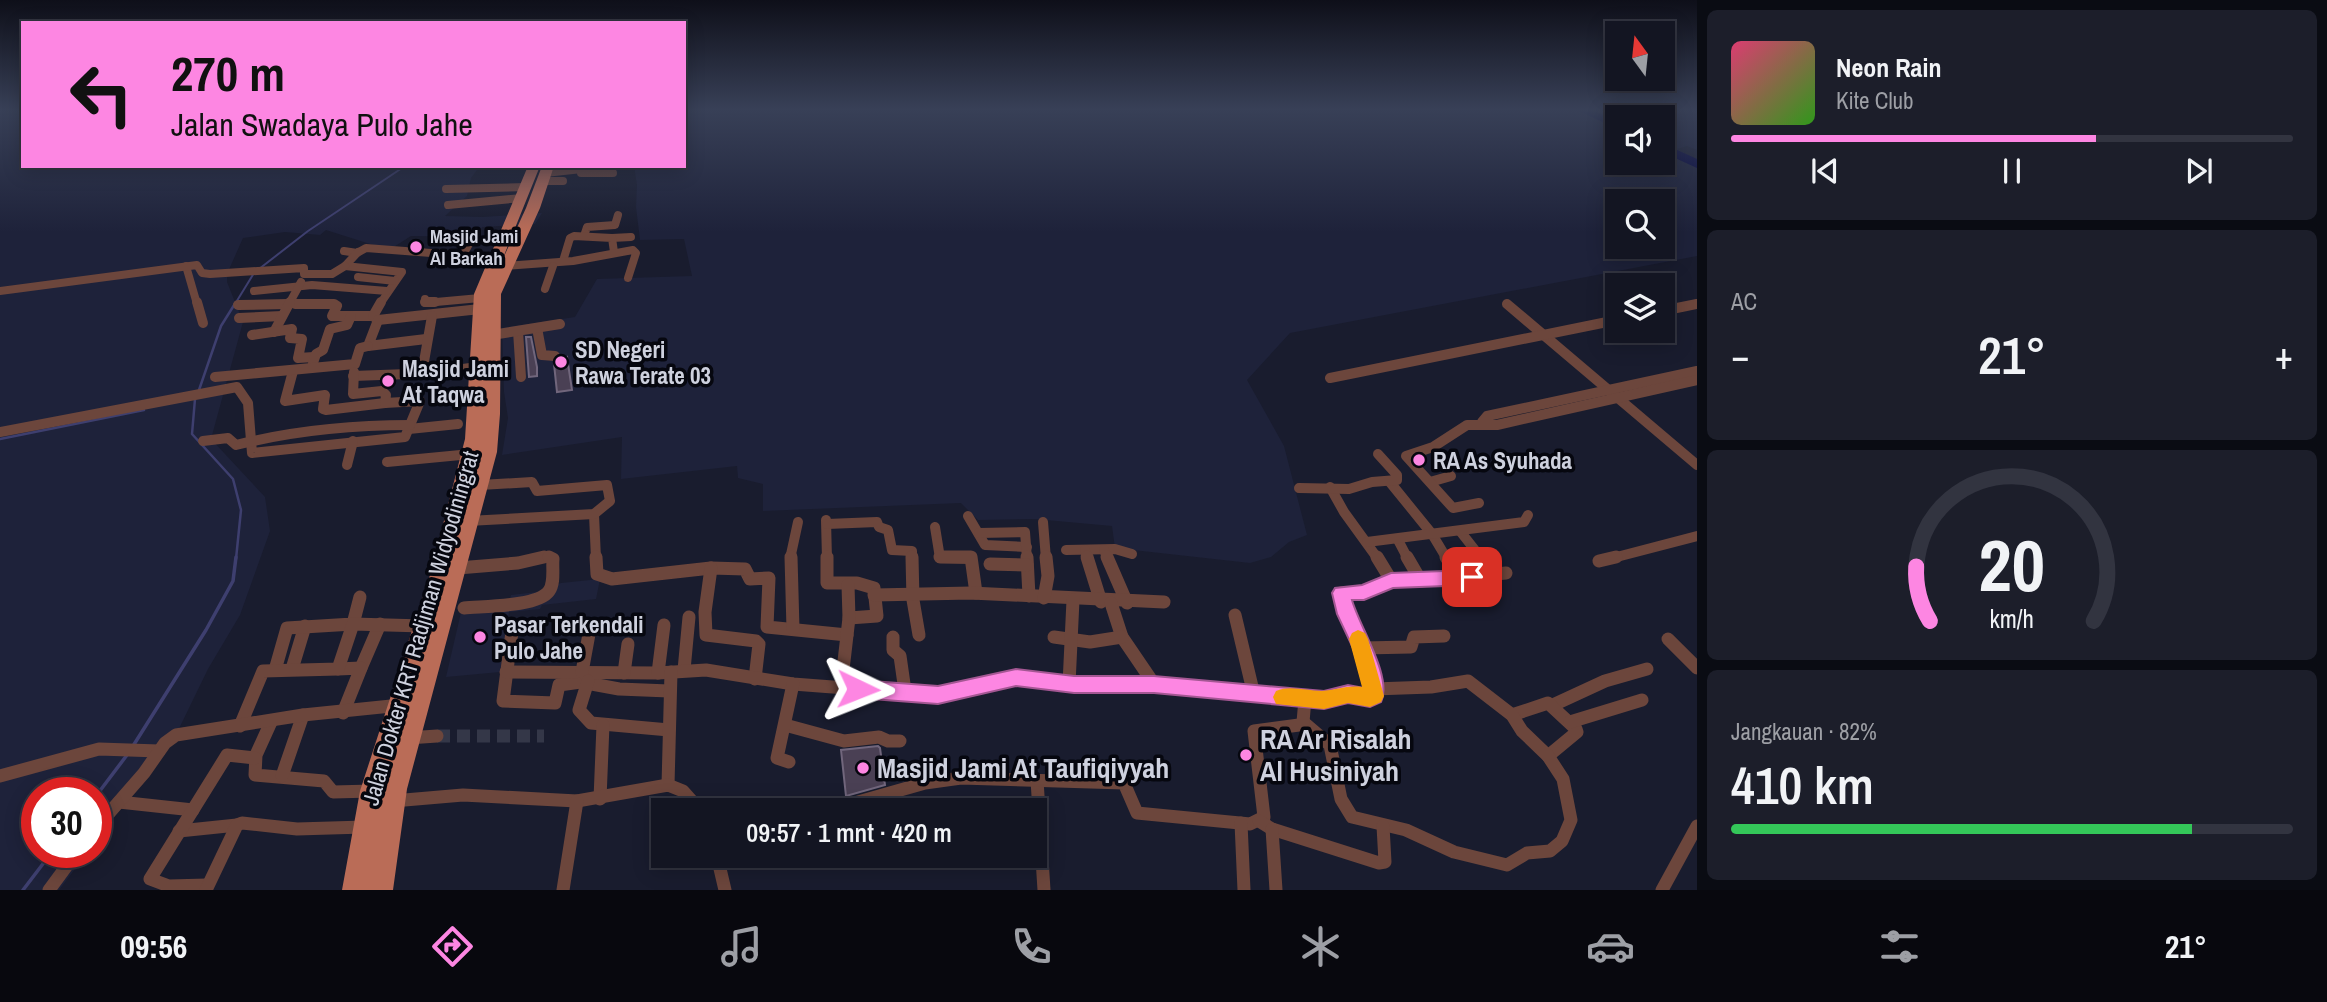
<!DOCTYPE html>
<html lang="id">
<head>
<meta charset="utf-8">
<style>
  body { margin:0; font-family:"Archivo Narrow",sans-serif; background:#1c1e2a; color:#f1f3f6; height:100vh; display:flex; flex-direction:column; font-size:26px; white-space:nowrap }
  * { box-sizing:border-box; margin:0 }
  p { font-size:23px; color:#9d9fa5 }
  .icon { flex:none; width:38px; height:38px; fill:none; stroke:currentColor; stroke-width:2; stroke-linecap:round; stroke-linejoin:round }
  .map { position:relative; flex:1; overflow:hidden }
  .drawer { display:flex; flex-direction:column; gap:10px; padding:10px; background:#0a0c13; width:630px }
  .drawer>* { flex:none }
  .hud { position:absolute; left:21px; top:21px; width:665px; height:147px; border-radius:0px; box-shadow:0 4px 18px #0003,0 0 0 2px #323440; background:#fd86e2; color:#111; overflow:hidden }
  .needle { width:46px; rotate:345deg }
  .fabs { position:absolute; left:1605px; top:21px; display:grid; gap:14px }
  .fabs a { display:grid; place-items:center; width:70px; height:70px; border-radius:0px; background:#131522; box-shadow:0 4px 18px #0003,0 0 0 2px #323440; font-size:35px }
  .speed { position:absolute; left:21px; top:777px; display:flex; gap:14px; font-size:35px; font-weight:700; text-align:center }
  .speed>* { display:grid; place-content:center; width:91px; height:91px; border-radius:50%; background:#131522; box-shadow:0 4px 18px #0003,0 0 0 2px #323440; line-height:1 }
  .speed .limit { border:10px solid #d22; background:#fff; color:#111 }
  .pin { position:absolute; display:grid; place-items:center; width:60px; height:60px; color:#fff; margin:-30px; border-radius:14px; box-shadow:0 4px 10px #0006 }
  .me { position:absolute; width:77px; margin:-38px; rotate:92deg; stroke-linejoin:round; filter:drop-shadow(0 0 5px #0008) }
  .turn { display:flex; align-items:center; gap:24px; height:147px; padding:0 35px; font-size:32px }
  .turn .icon { width:91px; height:91px; stroke-width:2.5 }
  .turn b { display:block; font-size:49px; line-height:60px }
  .big { font-size:52px; font-weight:600; line-height:1.1 }
  .drawer .widget { flex:1; display:flex; flex-direction:column; justify-content:center; gap:10px; min-width:0; padding:0 24px; border-radius:10px; background:#1c1e2a }
  .drawer .dial { align-items:center; gap:0 }
  .dial svg { height:182px; overflow:visible; fill:none; stroke:#323440; stroke-width:7; stroke-linecap:round; text-anchor:middle }
  .dial text { fill:#f1f3f6; stroke:none }
  .song { display:flex; align-items:center; gap:21px }
  .cover { width:84px; height:84px; border-radius:10px; background:linear-gradient(135deg,hsl(340 70% 55%),hsl(110 70% 35%)) }
  .played { height:7px; border-radius:4px; background:linear-gradient(90deg,#fd86e2 65%,#323440 65%) }
  .keys { display:flex; justify-content:space-around; direction:ltr }
  .heat { display:flex; justify-content:space-between; align-items:center; font-size:38px; direction:ltr }
  .charge { height:10px; border-radius:5px; background:linear-gradient(90deg,#34c759 82%,#323440 0) }
  .trip { position:absolute; left:651px; top:798px; width:396px; height:70px; border-radius:0px; background:#131522; box-shadow:0 4px 18px #0003,0 0 0 2px #323440; font-weight:600; line-height:70px; text-align:center }
  .dock { display:flex; height:112px; justify-content:space-around; align-items:center; background:#08080e; color:#9d9fa5 }
  .dock .icon { width:49px; height:49px }
  .dock .on { color:#fd86e2 }
  .dock b { font-size:32px; color:#f1f3f6 }
  main { display:flex; flex:1; min-height:0 }
  .map>svg:first-child { display:block }
  .built { fill:#1e223a; fill-rule:evenodd }
  .lines { fill:none; stroke-linecap:round; stroke-linejoin:round }
  .stream-far2 { stroke:#3e3f6f; stroke-width:2 }
  .stream-far1 { stroke:#3e3f6f; stroke-width:2.5 }
  .stream { stroke:#3e3f6f; stroke-width:3.5 }
  .river { fill:#000040; fill-rule:evenodd }
  .building { fill:#4a4054; stroke:#71667c; stroke-width:2 }
  .minor-tunnel { stroke:#343748; stroke-width:13; stroke-dasharray:13 7; stroke-linecap:butt }
  .minor-far2 { stroke:#6c463c; stroke-width:8 }
  .minor-far1 { stroke:#6c463c; stroke-width:10 }
  .minor { stroke:#6c463c; stroke-width:13 }
  .primary { fill:#ba6c57; fill-rule:evenodd }
  .route { fill:#fd86e2; stroke:#a45793; stroke-width:2 }
  .slow { fill:#f59e0b }
  .poi-dot { fill:#fd86e2; stroke:#06070f; stroke-width:2.5 }
  .labels { text-anchor:middle; dominant-baseline:central; stroke-width:7; stroke-linejoin:round; paint-order:stroke }
  .far-poi-label { font-size:19px; font-weight:bold; fill:#ced1de; stroke:#06070f; text-anchor:start }
  .poi-label { font-size:23px; font-weight:bold; fill:#ced1de; stroke:#06070f; text-anchor:start }
  .street-label { font-size:23px; fill:#ced1de; stroke:#06070f }
  .near-poi-label { font-size:28px; font-weight:bold; fill:#ced1de; stroke:#06070f; text-anchor:start }
</style>
</head>
<body>
<main>
<div class="map">
<svg width="1697" height="890" viewBox="0 0 1697 890">
  <rect width="100%" height="100%" fill="#191c2e"/>
  <g class="built">
    <path d="M0,108H23V166H480L471,178L467,196L445,216L482,217L542,213L535,224L482,227L478,237L411,236L389,250L326,230L320,235L285,232L243,238L227,274V282L243,322L211,439L265,497L270,531L240,615L208,669L172,743L96,841V793H37V852H88L59,890H0Z"/>
    <path d="M684,108H1697V150L1687,146L1677,149L1697,160V256L1290,333L1247,380L1284,446L1307,535L1289,542L1271,557L1250,563L1115,548L1112,526L1035,519L978,520L961,503L763,511V484L738,478L737,466L621,479L622,437L502,455L508,418L504,392L502,328L575,317L597,279L692,276L684,239L640,240L636,207L637,185L634,166H684ZM1617,117H1662V163H1617ZM1617,201H1662V247H1617Z"/>
    <path d="M600,579L596,599L542,605L540,609L509,612L500,672L446,677L462,608L509,602L511,595L537,592L561,583Z"/>
  </g>
  <g class="lines">
    <g class="stream-far2">
      <path d="M259,269L308,231L405,166"/>
      <path d="M235,304L254,273"/>
    </g>
    <g class="stream-far1">
      <path d="M199,390L221,326L236,302"/>
      <path d="M195,399L192,434L233,479L241,510L236,559"/>
      <path d="M0,439L144,410"/>
    </g>
    <g class="stream">
      <path d="M133,746L206,630L233,581L236,557"/>
      <path d="M96,796L127,755"/>
      <path d="M23,890L52,852"/>
    </g>
    <g class="river">
      <path d="M1573,108H1588L1617,121V129Z"/>
      <path d="M1662,143L1697,159V168L1662,152Z"/>
    </g>
  </g>
  <g class="building">
    <path d="M526,337H531L537,367V376L529,377Z"/>
    <path d="M567,357L572,390L557,392L554,364Z"/>
    <path d="M878,746L880,748L885,785L846,796L841,750Z"/>
  </g>
  <g class="lines">
    <path class="minor-tunnel" d="M437,736H544"/>
    <g class="minor-far2">
      <path d="M545,173L582,169"/>
      <path d="M581,173H613"/>
      <path d="M542,181H563"/>
      <path d="M446,189L526,187"/>
      <path d="M448,205L522,198"/>
      <path d="M584,236L587,227L615,225L618,215"/>
      <path d="M612,238L631,237"/>
      <path d="M344,251L357,253L366,248L496,258"/>
      <path d="M358,252L345,266L402,272L380,304"/>
      <path d="M462,257L470,242"/>
      <path d="M563,261L570,238L574,236L612,238L614,252"/>
      <path d="M186,266L197,304"/>
      <path d="M505,266L573,261L633,250L636,253L628,278"/>
      <path d="M358,277L395,281"/>
      <path d="M545,289L553,266"/>
      <path d="M0,291L197,265L202,273L210,274L304,268V274H332L345,266"/>
      <path d="M254,291L312,285L387,291"/>
      <path d="M425,299V303L480,298"/>
      <path d="M289,304L301,282"/>
    </g>
    <g class="minor-far1">
      <path d="M197,302L203,323"/>
      <path d="M425,302H435"/>
      <path d="M295,304H334L337,306L332,316H373L378,320L480,309"/>
      <path d="M1507,304L1697,465"/>
      <path d="M238,305L288,304"/>
      <path d="M1662,311L1697,304"/>
      <path d="M373,316L381,302"/>
      <path d="M239,318L282,316"/>
      <path d="M378,320L368,346L426,339"/>
      <path d="M537,328L542,355L555,356"/>
      <path d="M518,331L521,377"/>
      <path d="M274,332L290,302"/>
      <path d="M252,335L292,329L290,338L302,339L298,358L314,357"/>
      <path d="M492,335L560,324"/>
      <path d="M313,363L316,354L323,350L330,329L347,325L351,316"/>
      <path d="M293,371L285,401L325,395L323,409L326,410L385,403"/>
      <path d="M422,373L432,316"/>
      <path d="M353,376L435,373L477,367"/>
      <path d="M215,377L355,364L360,348L368,346"/>
      <path d="M1330,378L1617,320"/>
      <path d="M1482,422L1487,416L1697,371"/>
      <path d="M409,429L458,424"/>
      <path d="M0,432L237,387L248,403L252,453L405,437L420,401L385,403L386,395L382,391L353,394L354,372"/>
      <path d="M203,441L228,438L236,445C292,431 352,425 410,425"/>
      <path d="M387,462L471,454"/>
      <path d="M347,465L353,441"/>
      <path d="M1389,481L1432,534L1447,559"/>
      <path d="M1430,482L1451,476"/>
      <path d="M1330,487L1344,512L1378,559"/>
      <path d="M1299,488L1349,489L1372,482L1397,480V475L1378,454"/>
      <path d="M1479,503L1453,508L1406,456L1433,447L1467,425H1497L1697,380"/>
      <path d="M594,514L596,559"/>
      <path d="M968,516L985,545L1027,547"/>
      <path d="M826,520L827,559"/>
      <path d="M468,521L594,514L610,501L607,485L537,491L532,482L480,485"/>
      <path d="M1043,522L1046,559"/>
      <path d="M827,524L877,522L879,527L888,530L892,550L912,551V559"/>
      <path d="M935,527L940,558L971,559"/>
      <path d="M1460,531L1482,559"/>
      <path d="M979,533L1025,532L1027,559"/>
      <path d="M1398,540L1408,559"/>
      <path d="M1367,542L1524,522L1528,515"/>
      <path d="M1066,550L1115,549L1132,554"/>
      <path d="M1085,550L1088,559"/>
      <path d="M1104,550L1108,559"/>
      <path d="M536,559L547,556L552,559"/>
      <path d="M790,559L798,522"/>
      <path d="M1609,559L1697,536"/>
    </g>
    <g class="minor">
      <path d="M596,557L597,574L612,579L711,568L745,569L750,579L769,578L767,627L847,635"/>
      <path d="M791,557L793,629"/>
      <path d="M827,557V583H857L874,588L877,616L849,618"/>
      <path d="M912,557L913,600L919,635"/>
      <path d="M940,557H971L976,593"/>
      <path d="M1027,557L1029,596"/>
      <path d="M1087,557L1101,602"/>
      <path d="M1107,557L1127,603"/>
      <path d="M1377,557L1391,580"/>
      <path d="M1407,557L1421,581"/>
      <path d="M1446,557L1459,578"/>
      <path d="M1481,557L1493,572"/>
      <path d="M1599,561L1616,557"/>
      <path d="M990,564L1027,565"/>
      <path d="M458,568L518,563L544,557"/>
      <path d="M711,568L705,612L706,635L756,641L759,644L755,679"/>
      <path d="M874,595L971,593L1164,602"/>
      <path d="M1044,598L1048,576L1046,557"/>
      <path d="M1111,603L1122,637L1154,684"/>
      <path d="M464,608C482,606 538,607 549,591C555,583 552,568 553,559L549,557"/>
      <path d="M1235,615L1254,695"/>
      <path d="M513,624L503,701L555,703L559,685L581,682L619,689L669,691"/>
      <path d="M893,637V650L900,656L905,691"/>
      <path d="M1054,637L1090,642L1122,637"/>
      <path d="M1668,639L1697,668"/>
      <path d="M1363,648L1411,647L1414,637L1444,636"/>
      <path d="M361,668L380,624"/>
      <path d="M292,669L305,626"/>
      <path d="M338,669L361,668L343,713"/>
      <path d="M275,670L287,628L353,624L360,597"/>
      <path d="M684,670L689,617"/>
      <path d="M506,672L658,673L706,670L793,684L938,695L1016,678L1074,684H1154L1324,700L1348,694L1370,698L1374,696L1367,658L1341,599V593L1364,592L1391,580L1421,581L1506,573"/>
      <path d="M582,672L589,634"/>
      <path d="M624,673L628,644"/>
      <path d="M658,673L664,625"/>
      <path d="M588,681L579,710L591,723L669,730"/>
      <path d="M1069,684L1073,600"/>
      <path d="M841,687L849,618L848,585"/>
      <path d="M1553,705L1605,681L1647,669"/>
      <path d="M1512,715L1548,703L1576,729L1577,732L1548,756"/>
      <path d="M271,722L256,755L255,775L324,781L333,792L372,791"/>
      <path d="M1303,722L1330,745L1341,799L1352,817L1406,830L1454,852L1507,865L1527,853L1550,851L1562,841L1571,820L1563,779L1548,756L1522,731L1512,715L1468,681L1431,687L1374,689"/>
      <path d="M1570,722L1642,700"/>
      <path d="M785,725L844,741L879,737L888,741H900"/>
      <path d="M240,726L263,671L338,669L353,624L423,626"/>
      <path d="M408,738L437,736"/>
      <path d="M789,762L777,758L793,684"/>
      <path d="M0,776L99,749L159,751"/>
      <path d="M282,776L303,715"/>
      <path d="M1037,780L1044,890"/>
      <path d="M668,785L671,672"/>
      <path d="M600,799L603,725"/>
      <path d="M393,801L463,795L577,801L668,785L683,791L700,810"/>
      <path d="M119,802L193,810"/>
      <path d="M830,810L925,783L961,778L1124,783L1137,813L1250,824L1264,817L1254,731L1299,725L1303,722L1305,699"/>
      <path d="M1259,821L1272,829L1379,863L1385,862L1383,826"/>
      <path d="M1241,823L1244,890"/>
      <path d="M96,828L144,773L165,743L176,735L303,715L401,705"/>
      <path d="M1272,829L1276,890"/>
      <path d="M179,831L237,825"/>
      <path d="M717,856L725,890"/>
      <path d="M207,885L169,886L150,879L227,755L255,758"/>
      <path d="M49,890L77,852"/>
      <path d="M206,890L237,825L242,823L297,829L364,827"/>
      <path d="M563,890L577,801"/>
      <path d="M1662,890L1697,826"/>
    </g>
    <path class="primary" d="M528,166H540L501,263L526,208L542,166H554L540,208L501,294L500,414L497,452L407,789L393,890H342L360,791L430,575L465,439L474,294Z"/>
  </g>
  <linearGradient id="sky" x2="0" y2="1"><stop stop-color="#0e0f19"/><stop offset="0.47" stop-color="#384057"/><stop offset="1" stop-color="#384057" stop-opacity="0"/></linearGradient>
  <rect width="1697" height="232" fill="url(#sky)"/>
  <path class="route" d="M1472,570L1478,572L1481,577L1478,582L1472,585L1393,588L1364,600H1352C1359,626 1393,677 1381,702L1370,707L1348,703L1324,709L1154,693H1074L1016,686L938,704L858,698L851,695L848,689L851,683L858,680L938,686L1016,669L1074,676H1154L1324,691L1348,685L1364,688L1353,648L1337,614L1332,593L1335,588L1362,585L1391,573Z"/>
  <path class="slow" d="M1358,630L1365,633L1368,639L1384,696L1381,702L1370,707L1348,703L1324,709L1276,704L1273,697L1276,691C1290,685 1306,691 1322,691C1336,690 1347,685 1362,687L1349,639L1352,633Z"/>
  <g class="poi-dot">
    <circle cx="416" cy="247" r="7"/>
    <circle cx="561" cy="362" r="7"/>
    <circle cx="388" cy="381" r="7"/>
    <circle cx="1419" cy="460" r="7"/>
    <circle cx="480" cy="637" r="7"/>
    <circle cx="1246" cy="755" r="7"/>
    <circle cx="863" cy="768" r="7"/>
  </g>
  <g class="labels">
    <g class="far-poi-label">
      <text x="430" y="236">Masjid Jami<tspan x="430" dy="22">Al Barkah</tspan></text>
    </g>
    <g class="poi-label">
      <text x="575" y="349">SD Negeri<tspan x="575" dy="26">Rawa Terate 03</tspan></text>
      <text x="402" y="368">Masjid Jami<tspan x="402" dy="26">At Taqwa</tspan></text>
      <text x="1433" y="460">RA As Syuhada</text>
      <text x="494" y="624">Pasar Terkendali<tspan x="494" dy="26">Pulo Jahe</tspan></text>
    </g>
    <g class="street-label">
      <text transform="translate(420 628) rotate(-74)">Jalan Dokter KRT Radjiman Widyodiningrat</text>
    </g>
    <g class="near-poi-label">
      <text x="1260" y="739">RA Ar Risalah<tspan x="1260" dy="32">Al Husiniyah</tspan></text>
      <text x="877" y="768">Masjid Jami At Taufiqiyyah</text>
    </g>
  </g>
</svg>
<div class="fabs">
<a><svg class="needle" viewBox="-14 -14 28 28"><path d="M0-13l5 13h-10z" fill="#e53935"/><path d="M0 13l5-13h-10z" fill="#9d9fa5"/></svg></a>
<a><svg class="icon" aria-label="sound" viewBox="0 0 24 24"><path d="M4 9h4l5-4v14l-5-4H4zM17 9q2 3 0 6"/></svg></a>
<a><svg class="icon" aria-label="search" viewBox="0 0 24 24"><circle cx="10" cy="10" r="6"/><path d="M15 15l6 6"/></svg></a>
<a><svg class="icon" aria-label="layers" viewBox="0 0 24 24"><path d="M12 4l9 5-9 5-9-5zM3 14l9 5 9-5"/></svg></a>
</div>
<div class="speed"><div class="limit">30</div></div>
<div class="pin" style="left:1472px;top:577px;background:#d93025"><svg class="icon" aria-label="arrive" viewBox="0 0 24 24"><path d="M6 21V4h12l-3 4 3 4H6"/></svg></div>
<svg class="me" style="left:858px;top:689px" viewBox="-20 -20 40 40"><path d="M0-17L14 15 0 8-14 15z" fill="#fd86e2" stroke="#fff" stroke-width="4"/></svg>
<div class="trip">09:57 · 1 mnt · 420 m</div>
<div class="hud">
<div class="turn"><svg class="icon" aria-label="left" viewBox="0 0 24 24"><path d="M17 20v-9H6M10 6l-5 5 5 5"/></svg><div><b>270 m</b>Jalan Swadaya Pulo Jahe</div></div>
</div>
</div>
<section class="drawer">
<div class="widget">
<div class="song"><i class="cover"></i><div><b>Neon Rain</b><p>Kite Club</p></div></div>
<div class="played"></div>
<div class="keys"><svg class="icon" aria-label="previous" viewBox="0 0 24 24"><path d="M18 5L8 12l10 7zM5 5v14"/></svg><svg class="icon" aria-label="pause" viewBox="0 0 24 24"><path d="M8 5v14M16 5v14"/></svg><svg class="icon" aria-label="next" viewBox="0 0 24 24"><path d="M6 5l10 7-10 7zM19 5v14"/></svg></div>
</div>
<div class="widget"><p>AC</p>
<div class="heat"><a>−</a><b class="big">21°</b><a>+</a></div>
</div>
<div class="widget dial"><svg viewBox="0 0 100 80">
<path d="M14 69A42 42 0 1 1 86 69"/>
<path d="M14 69A42 42 0 0 1 8 45" stroke="#fd86e2"/>
<text x="50" y="56" font-size="32" font-weight="700">20</text>
<text x="50" y="72" font-size="11">km/h</text>
</svg></div>
<div class="widget"><p>Jangkauan · 82%</p><b class="big">410 km</b><div class="charge"></div></div>
</section>
</main>
<nav class="dock">
<b>09:56</b>
<svg class="icon on" aria-label="directions" viewBox="0 0 24 24"><path d="M12 3l9 9-9 9-9-9zM9 14v-3h6M13 9l2 2-2 2"/></svg>
<svg class="icon" aria-label="music" viewBox="0 0 24 24"><path d="M9 18V5l10-2v13"/><circle cx="6" cy="18" r="3"/><circle cx="16" cy="16" r="3"/></svg>
<svg class="icon" aria-label="phone" viewBox="0 0 24 24"><path d="M5 4h4l2 5-3 2q2 4 5 5l2-3 5 2v4C11 20 4 13 5 4z"/></svg>
<svg class="icon" aria-label="climate" viewBox="0 0 24 24"><path d="M12 3v18M4 7l16 10M4 17L20 7"/></svg>
<svg class="icon" aria-label="car" viewBox="0 0 24 24"><path d="M5 17H2v-5l4-1 3-4h7l3 4 3 1v5h-3M9 17h6M6 11h13"/><circle cx="7" cy="17" r="2"/><circle cx="17" cy="17" r="2"/></svg>
<svg class="icon" aria-label="filters" viewBox="0 0 24 24"><path d="M4 7h16M4 17h16"/><circle cx="9" cy="7" r="2"/><circle cx="15" cy="17" r="2"/></svg>
<b>21°</b>
</nav>
</body>
</html>
